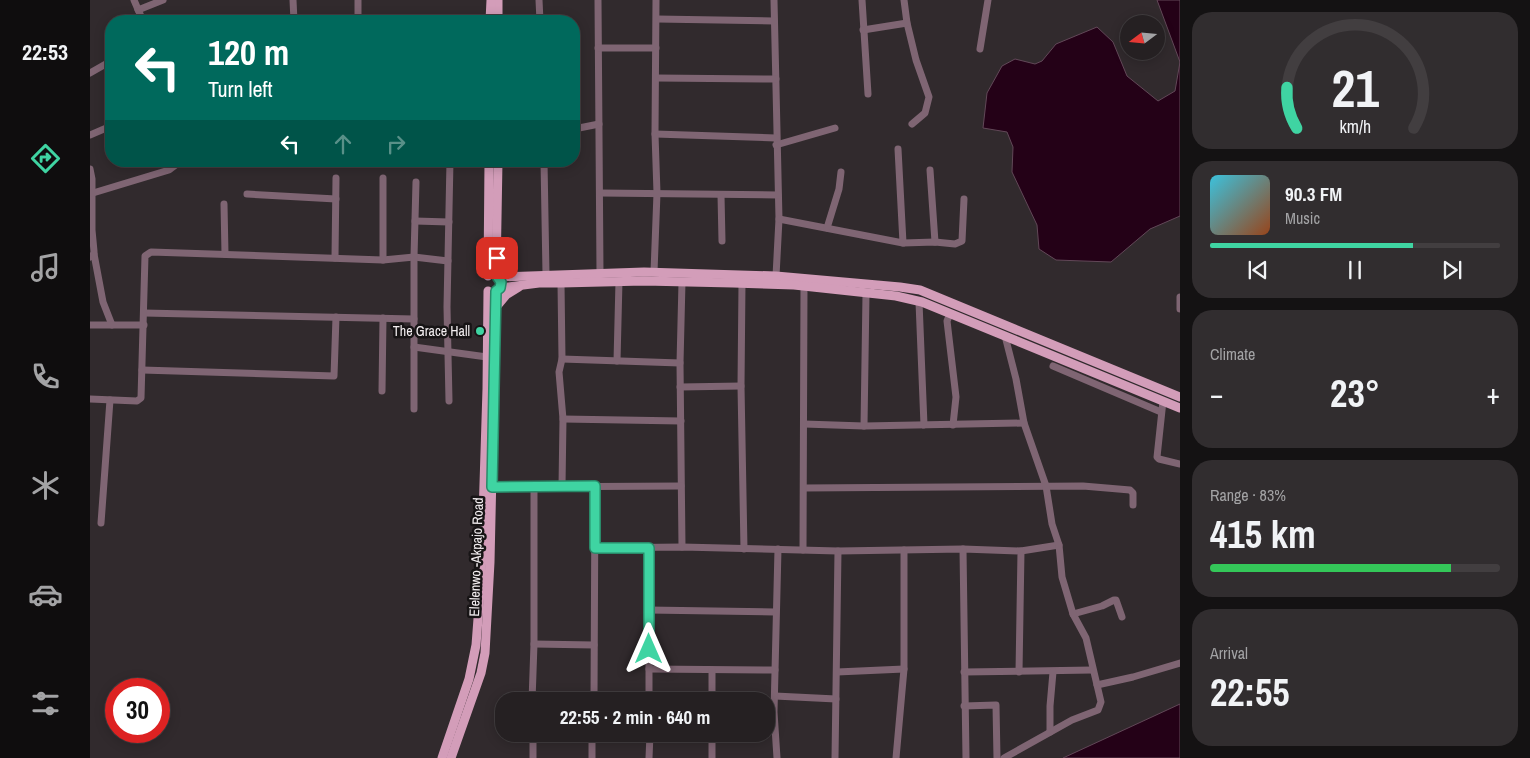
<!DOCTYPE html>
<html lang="en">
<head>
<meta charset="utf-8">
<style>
  body { margin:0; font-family:"Archivo Narrow",sans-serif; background:#312d2f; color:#f1f3f6; height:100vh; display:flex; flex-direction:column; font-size:19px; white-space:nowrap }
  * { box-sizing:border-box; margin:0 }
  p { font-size:16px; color:#a3a3a5 }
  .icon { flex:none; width:28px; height:28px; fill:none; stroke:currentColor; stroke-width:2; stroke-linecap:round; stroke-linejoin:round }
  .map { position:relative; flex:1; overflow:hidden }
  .details { display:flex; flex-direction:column; gap:12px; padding:12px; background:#141213; width:350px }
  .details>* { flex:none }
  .top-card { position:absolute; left:15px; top:15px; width:475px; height:152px; border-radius:20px; box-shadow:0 2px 12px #0003,0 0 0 1px #423e40; background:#00695c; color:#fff; overflow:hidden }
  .needle { width:32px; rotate:254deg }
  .controls { position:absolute; left:1030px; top:15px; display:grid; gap:10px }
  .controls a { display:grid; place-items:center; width:45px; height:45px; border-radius:50%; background:#252022; box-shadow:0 2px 12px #0003,0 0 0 1px #423e40; font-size:25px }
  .speed { position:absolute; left:15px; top:678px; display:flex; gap:10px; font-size:25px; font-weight:700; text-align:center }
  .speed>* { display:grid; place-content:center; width:65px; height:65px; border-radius:50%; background:#252022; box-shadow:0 2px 12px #0003,0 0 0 1px #423e40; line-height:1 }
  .speed .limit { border:8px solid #d22; background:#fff; color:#111 }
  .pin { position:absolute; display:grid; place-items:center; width:42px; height:42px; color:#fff; margin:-21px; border-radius:10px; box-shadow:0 2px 8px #0006 }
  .me { position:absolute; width:55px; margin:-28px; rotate:0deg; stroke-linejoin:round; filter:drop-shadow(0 0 4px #0008) }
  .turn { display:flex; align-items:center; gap:18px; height:105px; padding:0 20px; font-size:22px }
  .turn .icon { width:65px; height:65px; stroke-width:2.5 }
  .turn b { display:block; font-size:35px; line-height:42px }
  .lanes { display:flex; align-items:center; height:48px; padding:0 20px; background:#0003; justify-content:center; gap:25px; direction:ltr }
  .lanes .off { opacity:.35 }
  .big { font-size:38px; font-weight:700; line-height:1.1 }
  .details .card { flex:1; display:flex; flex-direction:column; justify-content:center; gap:8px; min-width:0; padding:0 18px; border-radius:20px; background:#312d2f }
  .details .dial { align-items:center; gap:0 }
  .dial svg { height:130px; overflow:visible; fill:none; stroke:#423e40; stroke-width:7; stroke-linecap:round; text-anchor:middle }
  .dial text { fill:#f1f3f6; stroke:none }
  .song { display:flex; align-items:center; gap:15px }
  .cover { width:60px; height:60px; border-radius:8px; background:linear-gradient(135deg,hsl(190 70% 55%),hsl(20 70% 35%)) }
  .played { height:5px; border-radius:2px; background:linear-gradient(90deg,#3fd4a2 70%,#423e40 70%) }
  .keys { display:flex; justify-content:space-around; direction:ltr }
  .heat { display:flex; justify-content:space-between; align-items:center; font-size:28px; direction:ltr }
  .charge { height:8px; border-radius:4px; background:linear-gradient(90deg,#34c759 83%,#423e40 0) }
  .trip { position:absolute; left:405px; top:692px; width:280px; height:50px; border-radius:20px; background:#252022; box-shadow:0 2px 12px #0003,0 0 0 1px #423e40; font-weight:700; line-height:50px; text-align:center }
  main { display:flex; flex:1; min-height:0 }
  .tabs { display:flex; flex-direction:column; width:90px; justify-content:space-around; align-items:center; background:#0f0d0e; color:#a3a3a5 }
  .tabs .icon { width:35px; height:35px }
  .tabs .on { color:#3fd4a2 }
  .tabs b { font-size:22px; color:#f1f3f6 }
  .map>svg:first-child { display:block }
  .water { fill:#240117; stroke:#624858 }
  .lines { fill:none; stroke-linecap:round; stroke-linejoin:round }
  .minor { stroke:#7f6573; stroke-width:7 }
  .major { stroke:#d39db9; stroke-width:9 }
  .route-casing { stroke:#298a69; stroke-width:12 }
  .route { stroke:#3fd4a2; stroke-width:9 }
  .poi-dot { fill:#3fd4a2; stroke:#171415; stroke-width:2 }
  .labels { text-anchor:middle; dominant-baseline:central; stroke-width:5; stroke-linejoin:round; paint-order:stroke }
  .poi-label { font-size:14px; fill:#f3eef0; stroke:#171415; text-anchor:end }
  .street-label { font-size:14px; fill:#f3eef0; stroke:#171415 }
</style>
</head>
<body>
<main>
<nav class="tabs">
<b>22:53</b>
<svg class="icon on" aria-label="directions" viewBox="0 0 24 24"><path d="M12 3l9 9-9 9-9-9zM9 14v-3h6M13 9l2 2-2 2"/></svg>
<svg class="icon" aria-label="music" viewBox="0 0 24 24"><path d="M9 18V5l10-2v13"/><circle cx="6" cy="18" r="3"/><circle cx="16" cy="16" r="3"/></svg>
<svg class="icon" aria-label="phone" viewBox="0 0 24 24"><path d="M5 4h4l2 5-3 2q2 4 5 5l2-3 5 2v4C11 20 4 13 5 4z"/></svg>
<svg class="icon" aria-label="climate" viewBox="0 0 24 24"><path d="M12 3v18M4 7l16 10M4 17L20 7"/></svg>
<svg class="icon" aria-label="car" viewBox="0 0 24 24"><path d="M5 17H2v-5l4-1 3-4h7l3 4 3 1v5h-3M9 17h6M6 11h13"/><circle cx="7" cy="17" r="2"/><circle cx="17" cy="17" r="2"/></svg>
<svg class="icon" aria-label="filters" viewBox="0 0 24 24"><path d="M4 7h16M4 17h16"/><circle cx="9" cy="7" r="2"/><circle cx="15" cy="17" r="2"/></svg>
</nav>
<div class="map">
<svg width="1090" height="758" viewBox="0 0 1090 758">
  <rect width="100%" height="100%" fill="#312a2d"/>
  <g class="water">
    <path d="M1067,0H1090V216L1060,229L1021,262L966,260L949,249L947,225L922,172L923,147L917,132L893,128L897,93L912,66L925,59L945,64L952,61L966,44L1007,27L1023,42L1037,76L1068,101L1085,91L1090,62Z"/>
    <path d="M1090,704V758H973Z"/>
  </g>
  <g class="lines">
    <g class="minor">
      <path d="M44,0L53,21"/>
      <path d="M203,0L204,21"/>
      <path d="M268,0V21"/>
      <path d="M449,0L450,21"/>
      <path d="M508,0L510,273"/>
      <path d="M684,0L689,219L686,276"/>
      <path d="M772,0L778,94"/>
      <path d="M814,0L817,23L826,60L839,97L835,113L822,124"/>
      <path d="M48,10L73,0"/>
      <path d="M567,19L684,21"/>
      <path d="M773,30L817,23"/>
      <path d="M508,48H566"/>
      <path d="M890,49L898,0"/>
      <path d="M0,73L21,61"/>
      <path d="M566,78L686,79"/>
      <path d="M484,129L509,124"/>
      <path d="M565,134L686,138"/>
      <path d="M0,135L21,126"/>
      <path d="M686,145L745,128"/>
      <path d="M454,161L456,274"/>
      <path d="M0,169L2,179V230L4,251V254L0,257"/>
      <path d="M840,170L845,242"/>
      <path d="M3,193L79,170L91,161"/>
      <path d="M510,193L688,195"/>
      <path d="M157,194L246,199"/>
      <path d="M631,195L632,241"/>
      <path d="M134,204L135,254"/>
      <path d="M689,219L813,243L808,149"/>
      <path d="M325,221L359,222"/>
      <path d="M737,228L749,189L751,172"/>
      <path d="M813,243L845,242L865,244L872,241L874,199"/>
      <path d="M4,254L13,302L22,325"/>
      <path d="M245,258L246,178"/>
      <path d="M293,260V178"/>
      <path d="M564,272L567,193L565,134L566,0"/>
      <path d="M592,282L590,363L592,547"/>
      <path d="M471,283L472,359L469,372L473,419L472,486"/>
      <path d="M652,283L651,386L654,549"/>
      <path d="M1090,297V309"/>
      <path d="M829,302L834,425"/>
      <path d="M54,313L324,319"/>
      <path d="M860,314L857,321L866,397L863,425"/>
      <path d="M0,325H54"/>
      <path d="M324,347L397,357"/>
      <path d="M472,359L590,363"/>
      <path d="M527,361L529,281"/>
      <path d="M963,366L1071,412"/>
      <path d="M52,370L244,376L246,317"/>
      <path d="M590,387L651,386"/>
      <path d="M292,391L293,318"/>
      <path d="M0,399L47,401L51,398L55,256L61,252L293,260L324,257L358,261"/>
      <path d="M359,401L357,307L360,161"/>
      <path d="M1073,401L1067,457L1069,459L1090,464"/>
      <path d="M324,409V257L326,182"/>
      <path d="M473,419L591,421"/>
      <path d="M714,424L774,426L934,423"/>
      <path d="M774,426L776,294"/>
      <path d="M402,487L591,486"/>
      <path d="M714,488L993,486L1040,490L1043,493V505"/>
      <path d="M11,523L20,400"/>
      <path d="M505,548L592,547L748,551L873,549L931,551L969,545"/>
      <path d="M873,549L876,758"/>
      <path d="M713,550L714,287"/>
      <path d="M558,610L685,612"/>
      <path d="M983,614L1012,606L1024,600H1026L1032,617"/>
      <path d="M444,644L504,645"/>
      <path d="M559,669L685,670"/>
      <path d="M622,670V701"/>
      <path d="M747,672L814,669"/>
      <path d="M874,672L1002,670"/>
      <path d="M929,672L931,551"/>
      <path d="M1007,685L1043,677L1090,663"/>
      <path d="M504,696L559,695"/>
      <path d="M685,696L746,699"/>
      <path d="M442,701L444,644V486"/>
      <path d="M504,701L505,486"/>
      <path d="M559,701V548"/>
      <path d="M874,706L906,705L907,758"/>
      <path d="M960,732V706L963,672"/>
      <path d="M443,734V758"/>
      <path d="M622,734V758"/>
      <path d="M502,758V734"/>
      <path d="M559,758L560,734"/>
      <path d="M687,758L684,712L688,549"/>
      <path d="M745,758L748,551"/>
      <path d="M806,758L814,669V550"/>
      <path d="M914,758L982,720L1008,710L1011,702L996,638L983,614L972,577L969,545L962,524L956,486L934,423L926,379L915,336"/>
    </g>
    <g class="major">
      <path d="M408,0V21"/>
      <path d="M400,21L401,0"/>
      <path d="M406,275L408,161"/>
      <path d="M398,276L399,161"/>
      <path d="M409,277L554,272L686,276L810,287L830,290L1090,397"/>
      <path d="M410,288L449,283H471L554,281L643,283L704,285L806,296L832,302L1090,408"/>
      <path d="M406,307L416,295L429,287"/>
      <path d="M352,758L379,679L386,645L391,579L397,389L398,291"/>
      <path d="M361,758L391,673L395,653L400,562L406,291"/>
    </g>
  </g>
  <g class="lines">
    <g class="route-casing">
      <path id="route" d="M407,258L406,275L411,282L410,288L406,291L402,487L505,486V548H559V649"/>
    </g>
    <use href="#route" class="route"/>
  </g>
  <circle class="poi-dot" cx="390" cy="331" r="5"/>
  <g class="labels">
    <g class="poi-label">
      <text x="380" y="331">The Grace Hall</text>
    </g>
    <g class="street-label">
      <text transform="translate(386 557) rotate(-88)">Elelenwo -Akpajo Road</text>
    </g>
  </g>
</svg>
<div class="controls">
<a><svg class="needle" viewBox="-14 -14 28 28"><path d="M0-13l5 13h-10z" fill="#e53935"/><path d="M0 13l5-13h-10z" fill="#a3a3a5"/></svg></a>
</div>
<div class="speed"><div class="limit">30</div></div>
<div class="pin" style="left:407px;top:258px;background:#d93025"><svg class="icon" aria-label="arrive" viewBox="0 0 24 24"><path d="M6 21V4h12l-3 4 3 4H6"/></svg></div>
<svg class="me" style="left:559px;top:649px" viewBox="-20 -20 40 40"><path d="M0-17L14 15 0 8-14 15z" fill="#3fd4a2" stroke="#fff" stroke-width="4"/></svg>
<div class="trip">22:55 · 2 min · 640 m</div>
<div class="top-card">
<div class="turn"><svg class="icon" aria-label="left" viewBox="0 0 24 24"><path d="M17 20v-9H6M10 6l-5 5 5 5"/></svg><div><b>120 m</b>Turn left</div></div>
<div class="lanes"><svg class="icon" aria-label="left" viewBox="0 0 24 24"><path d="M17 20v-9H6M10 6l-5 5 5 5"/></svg><svg class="icon off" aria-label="ahead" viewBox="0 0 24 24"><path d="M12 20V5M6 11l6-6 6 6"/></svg><svg class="icon off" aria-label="right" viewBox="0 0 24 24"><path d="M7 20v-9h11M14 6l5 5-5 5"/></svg></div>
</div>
</div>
<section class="details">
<div class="card dial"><svg viewBox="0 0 100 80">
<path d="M14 69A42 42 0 1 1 86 69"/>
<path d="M14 69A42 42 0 0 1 8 44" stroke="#3fd4a2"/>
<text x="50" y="56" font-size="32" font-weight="700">21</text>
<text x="50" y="72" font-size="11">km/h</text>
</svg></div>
<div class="card">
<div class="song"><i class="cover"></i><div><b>90.3 FM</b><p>Music</p></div></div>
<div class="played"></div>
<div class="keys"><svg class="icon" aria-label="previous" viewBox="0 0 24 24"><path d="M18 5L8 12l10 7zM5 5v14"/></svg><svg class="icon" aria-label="pause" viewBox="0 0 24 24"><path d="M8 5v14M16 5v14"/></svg><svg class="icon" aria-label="next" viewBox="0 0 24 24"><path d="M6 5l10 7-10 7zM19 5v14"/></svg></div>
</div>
<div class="card"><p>Climate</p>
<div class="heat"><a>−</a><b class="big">23°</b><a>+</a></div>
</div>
<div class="card"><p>Range · 83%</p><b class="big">415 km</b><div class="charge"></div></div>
<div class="card"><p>Arrival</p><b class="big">22:55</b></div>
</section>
</main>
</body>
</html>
